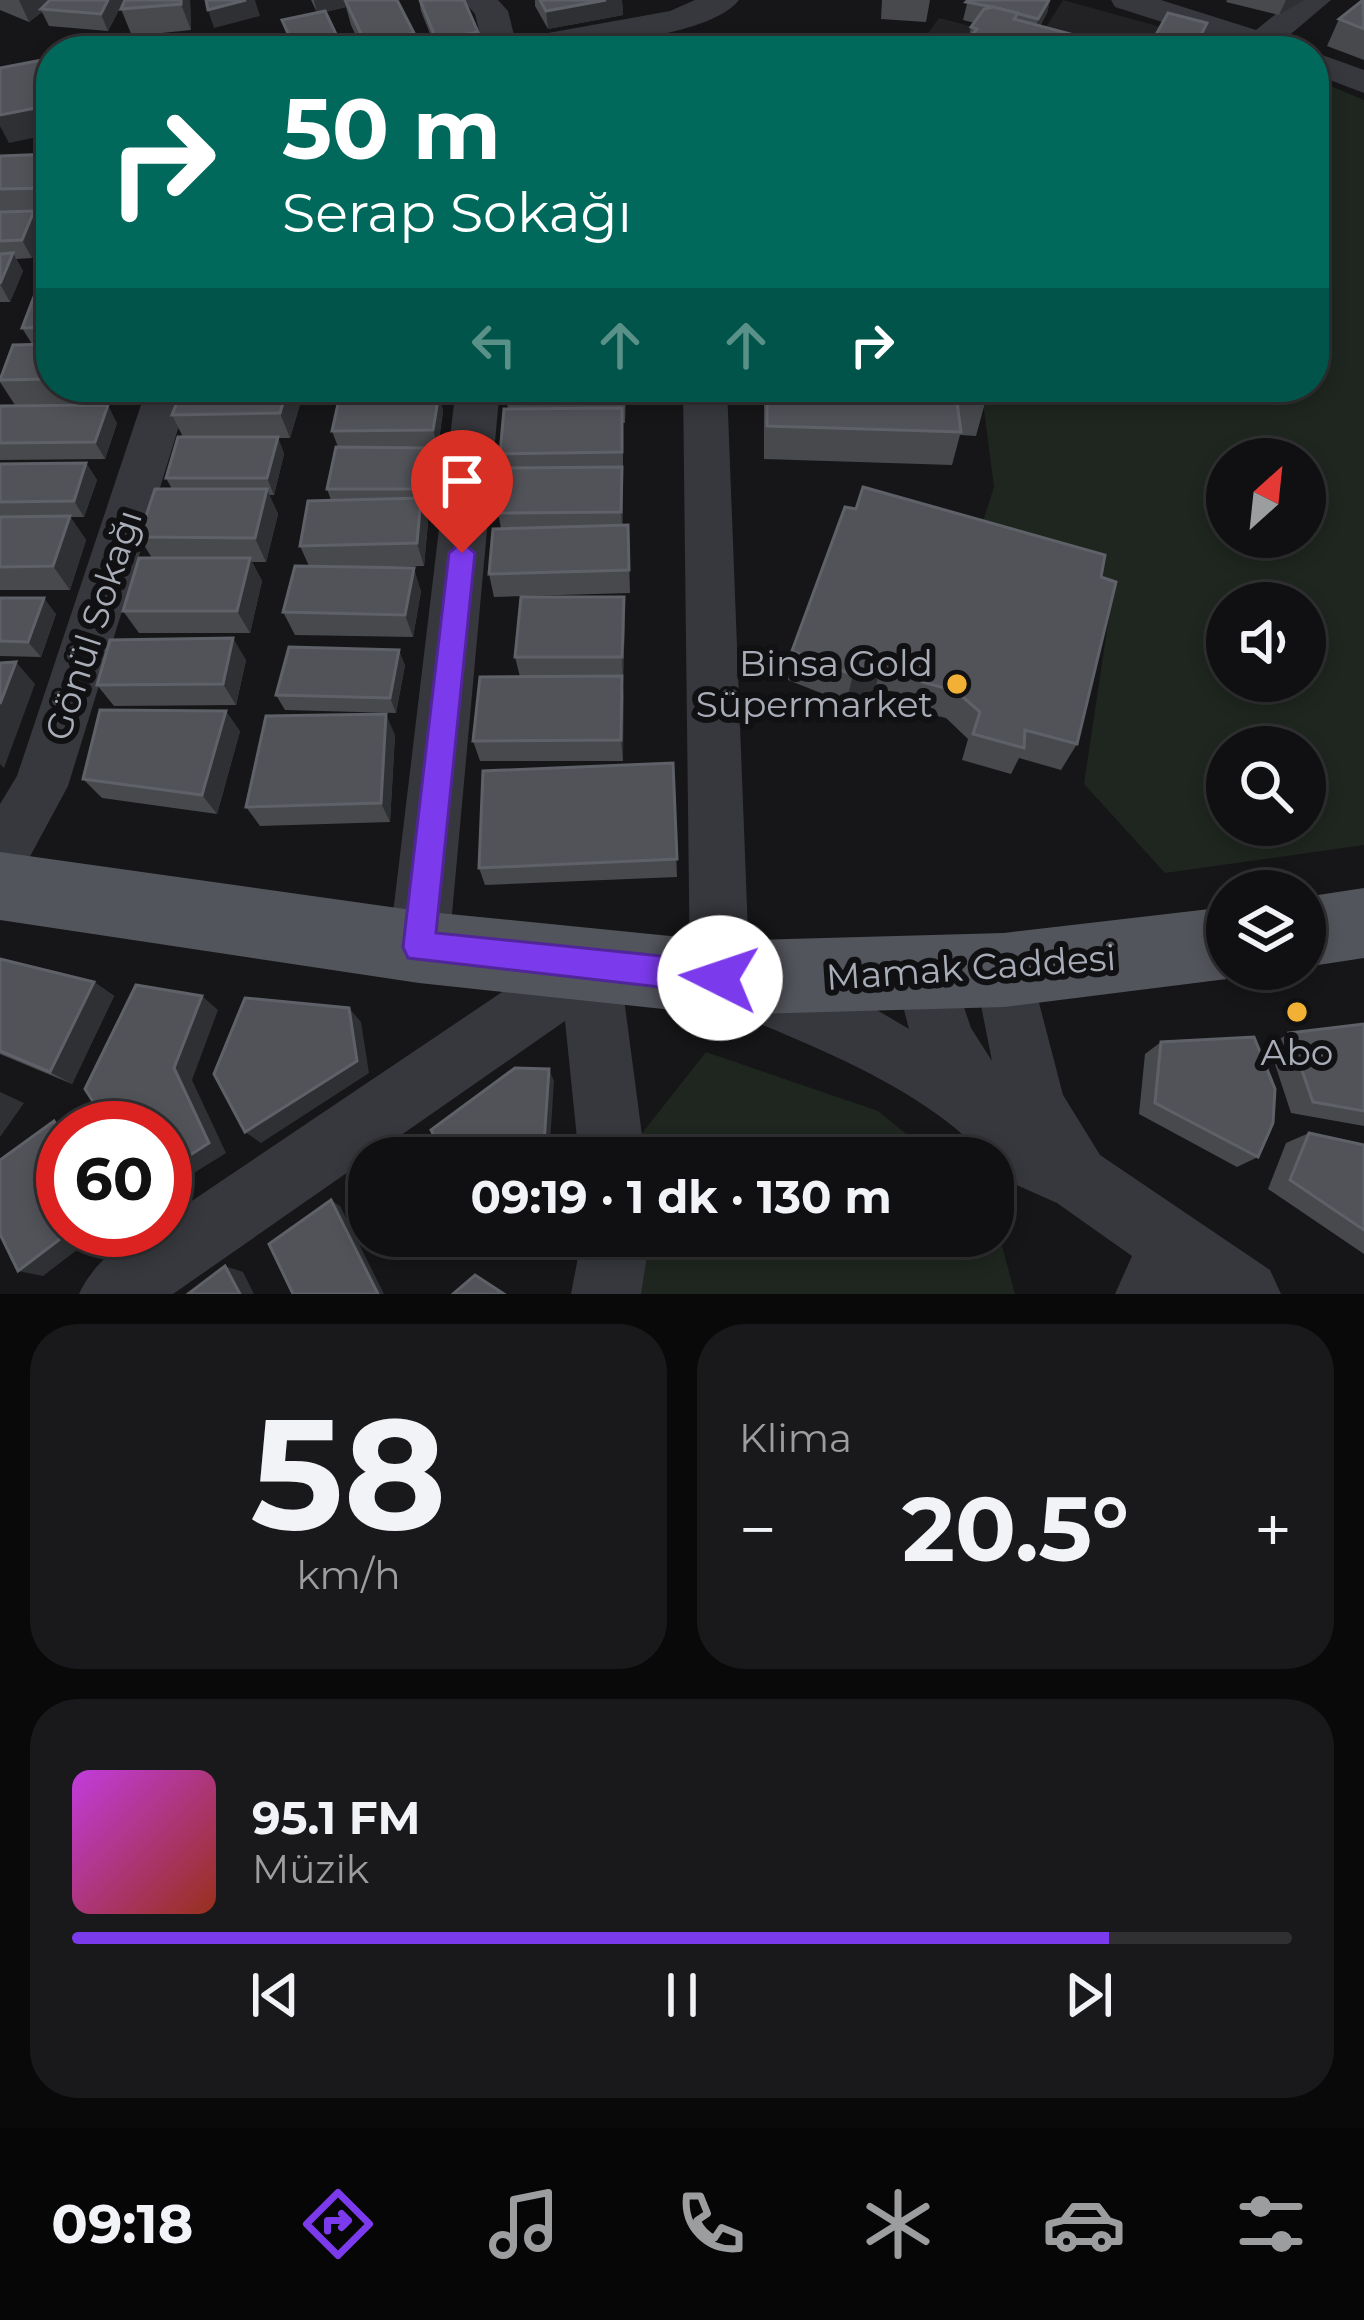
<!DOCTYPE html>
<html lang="tr">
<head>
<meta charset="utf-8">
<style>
  body { margin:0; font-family:Montserrat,sans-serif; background:#19191b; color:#f1f3f6; height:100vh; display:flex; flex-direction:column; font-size:45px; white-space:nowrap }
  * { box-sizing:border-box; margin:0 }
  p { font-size:39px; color:#9c9d9f }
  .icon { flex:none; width:66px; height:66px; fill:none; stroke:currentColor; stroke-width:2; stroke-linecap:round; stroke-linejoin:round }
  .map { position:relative; height:1294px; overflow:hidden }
  .details { display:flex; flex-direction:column; gap:30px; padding:30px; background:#09090a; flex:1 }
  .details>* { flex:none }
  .banner { position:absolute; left:36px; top:36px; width:1293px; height:366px; border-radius:48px; box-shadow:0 6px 18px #0003,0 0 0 3px #303032; background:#00695c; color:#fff; overflow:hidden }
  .needle { width:78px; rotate:27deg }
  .controls { position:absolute; left:1206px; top:438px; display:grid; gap:24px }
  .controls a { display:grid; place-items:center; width:120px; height:120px; border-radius:50%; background:#101012; box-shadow:0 6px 18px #0003,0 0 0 3px #303032; font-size:60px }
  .speed { position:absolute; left:36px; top:1101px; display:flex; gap:24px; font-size:60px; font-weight:700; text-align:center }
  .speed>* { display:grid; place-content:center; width:156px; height:156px; border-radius:50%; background:#101012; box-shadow:0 6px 18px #0003,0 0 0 3px #303032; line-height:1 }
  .speed .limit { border:18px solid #d22; background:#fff; color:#111 }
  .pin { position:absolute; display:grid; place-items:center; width:102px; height:102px; color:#fff; margin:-123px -51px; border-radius:50% 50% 50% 0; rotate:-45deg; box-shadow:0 0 12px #0007 }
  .pin .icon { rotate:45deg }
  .me { position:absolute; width:132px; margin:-66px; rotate:274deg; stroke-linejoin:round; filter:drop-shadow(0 0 9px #0008) }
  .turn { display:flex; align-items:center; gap:42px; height:252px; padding:0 48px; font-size:54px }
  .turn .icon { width:156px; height:156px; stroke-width:2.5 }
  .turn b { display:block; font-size:84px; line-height:102px }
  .lanes { display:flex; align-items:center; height:114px; padding:0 48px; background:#0003; justify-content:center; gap:60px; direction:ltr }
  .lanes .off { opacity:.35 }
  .big { font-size:90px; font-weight:700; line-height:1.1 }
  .details .widget { flex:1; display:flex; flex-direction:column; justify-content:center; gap:18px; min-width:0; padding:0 42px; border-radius:48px; background:#19191b }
  .details .dial { align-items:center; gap:0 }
  .dial b { font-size:156px; line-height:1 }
  .song { display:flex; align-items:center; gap:36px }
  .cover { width:144px; height:144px; border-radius:18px; background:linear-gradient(135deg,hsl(290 70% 55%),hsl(10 70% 35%)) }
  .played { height:12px; border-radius:6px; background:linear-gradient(90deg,#7c3aed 85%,#303032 85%) }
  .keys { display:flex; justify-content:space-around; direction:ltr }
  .heat { display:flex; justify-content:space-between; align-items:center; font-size:66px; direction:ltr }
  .details .tiles { flex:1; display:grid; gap:30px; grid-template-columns:1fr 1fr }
  .widget:last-child { grid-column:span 2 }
  .trip { position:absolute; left:348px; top:1137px; width:666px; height:120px; border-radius:48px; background:#101012; box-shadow:0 6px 18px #0003,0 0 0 3px #303032; font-weight:700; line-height:120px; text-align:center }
  .menu { display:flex; height:192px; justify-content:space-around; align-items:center; background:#060607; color:#9c9d9f }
  .menu .icon { width:84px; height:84px }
  .menu .current { color:#7c3aed }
  .menu b { font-size:54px; color:#f1f3f6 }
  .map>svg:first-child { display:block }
  .built { fill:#222225 }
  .green { fill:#1e261f; fill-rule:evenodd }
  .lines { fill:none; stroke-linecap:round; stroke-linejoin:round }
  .minor { fill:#37383d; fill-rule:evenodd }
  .major { fill:#53555c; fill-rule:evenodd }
  .wall { fill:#47494d }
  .shaded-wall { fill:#2f3033 }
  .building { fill:#525359; stroke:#5f6168; stroke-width:3 }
  .route { fill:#7c3aed; stroke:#51269a; stroke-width:3 }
  .poi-dot { fill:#f2b134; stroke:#111113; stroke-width:4.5 }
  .labels { text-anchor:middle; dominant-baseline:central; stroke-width:12; stroke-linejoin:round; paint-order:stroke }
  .street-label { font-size:36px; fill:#a8adb8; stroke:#111113 }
  .poi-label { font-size:36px; fill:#a8adb8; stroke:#111113; text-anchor:end }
</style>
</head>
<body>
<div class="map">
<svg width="1364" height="1294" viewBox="0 0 1364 1294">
  <rect width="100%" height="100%" fill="#161618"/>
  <path class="built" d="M1063,0L1240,49L915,51L939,18L1036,43Z"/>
  <g class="green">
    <path d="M1314,79L1364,100V845L1165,873L1084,784L1114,583L975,546L994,487L981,387H1314ZM1227,459H1305V537H1227ZM1227,603H1305V681H1227ZM1227,747H1305V825H1227Z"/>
    <path d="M706,1052L878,1111L936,1158H638L639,1137Z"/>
    <path d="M993,1213L1015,1294H634L636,1236H993Z"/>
  </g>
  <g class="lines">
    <g class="minor">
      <path d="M463,0H498L508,11L515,39L670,11L695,0H739C706,43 538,51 484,51L475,14Z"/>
      <path d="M1111,0H1161L1256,30L1293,0H1331L1285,39L1304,51H1239L1241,47L1115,7Z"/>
      <path d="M1314,52L1364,70V93L1314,74Z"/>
      <path d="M147,387H191L68,786L20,875L0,883V804L17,776Z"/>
      <path d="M456,387H500L449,947L440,967L419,976L398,967L389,947Z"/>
      <path d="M683,387H727L749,959L865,1003L909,1029L895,975L904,954L925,945L946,954L971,1028L992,1061L974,970L983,949L1004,940L1025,949L1063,1095L1100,1155L1270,1270L1281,1294H1115L1132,1256L1057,1203L1005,1180L993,1166V1158H986C923,1084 788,1036 699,999L690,978Z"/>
      <path d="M590,938L611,947L620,968L645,1158H579L565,1021L173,1294H79C92,1264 130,1230 165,1230V1219L569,947Z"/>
      <path d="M582,1236H650L641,1294H571Z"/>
    </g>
    <g class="major">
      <path d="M0,852L419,911L720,941L1004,933L1227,907V969H1251L1227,979L1004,1007L720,1015L419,983L0,920Z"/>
      <path d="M1364,888V958L1305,967V897Z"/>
    </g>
  </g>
  <g class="wall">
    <path d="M0,0H124L108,31L49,26L42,12L29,22L0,10Z"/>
    <path d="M190,0L191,30L132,36L121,9Z"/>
    <path d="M311,0H397L414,33L418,51H363L351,25L346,7L325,12L344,51H293L282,20L317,13Z"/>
    <path d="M419,0H464L480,50L437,51L421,11Z"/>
    <path d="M535,0H622L623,15L548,29L535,6Z"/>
    <path d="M882,0H930L926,22L881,19Z"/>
    <path d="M968,0H1050L1047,13L1040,26L1134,51H966L971,27L975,23L963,20Z"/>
    <path d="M1227,0H1305L1279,15L1226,2Z"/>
    <path d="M1364,0V60L1327,46L1339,19Z"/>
    <path d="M51,154V215H36L43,229L32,258L16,259L23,271L10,302H0V156Z"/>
    <path d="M51,294V387H130L124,404L15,405L0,382V376L32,344L22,328Z"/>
    <path d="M183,387H300L303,394L290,438H278L284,454L274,495H269L278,514L266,562H252L262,581L250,633H139L123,611L152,558L139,537L172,489L166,478L183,437L172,415Z"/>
    <path d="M365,387H433L432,389H365Z"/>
    <path d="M507,387H626L625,423H623V525H628L630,593L494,597L489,574L501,528L498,513L503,468L500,454L508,409L506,397Z"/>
    <path d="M764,387H983L985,403L976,436L960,435L952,465L764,459Z"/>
    <path d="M439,394L443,411L438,447H352L426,448L431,465L424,506L428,522L424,566L381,567L421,591L413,637L295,635L283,612L309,566L300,546L331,500L327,489L338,447L332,431Z"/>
    <path d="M0,406L117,423L105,459L0,460Z"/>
    <path d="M86,463L97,480L84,517H70L86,540L70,590H0V464Z"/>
    <path d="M845,507L1077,744L1061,770L1019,758L1011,774L962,760L968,739L946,718L913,710L898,692L875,689L846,703L788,680L792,651Z"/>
    <path d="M624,597L625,620L623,679V761H480L473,741L520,677L515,657Z"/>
    <path d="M0,598L56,614L41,657L0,656Z"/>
    <path d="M246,660L236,705L114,706L97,685Z"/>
    <path d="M405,665L396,713L285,710L276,695Z"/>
    <path d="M240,731L217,814L102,798L83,779Z"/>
    <path d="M395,735L390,822L260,826L246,807Z"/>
    <path d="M673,763L677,877L485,885L479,868Z"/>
    <path d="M0,959L94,982L114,996L72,1084L0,1054Z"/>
    <path d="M1364,1024V1126L1291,1113L1269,1046L1289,1033Z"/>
    <path d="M1161,1042L1258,1157L1237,1167L1139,1114L1145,1054Z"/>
    <path d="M1309,1133L1364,1145V1254L1268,1189L1286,1143Z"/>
    <path d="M488,1236H544L531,1252Z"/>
  </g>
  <g class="shaded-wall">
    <path d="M19,0H58L41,9L42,12L29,22Z"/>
    <path d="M108,0H124L108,31L101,14Z"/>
    <path d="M181,0H190L191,30L181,4Z"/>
    <path d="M246,0H255L260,16L214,28L208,10Z"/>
    <path d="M314,0H345L346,7L317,14Z"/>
    <path d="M606,0H622L623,15L548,29L546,11Z"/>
    <path d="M1049,0H1050L1047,13L1033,37L1038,19Z"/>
    <path d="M1286,0H1305L1279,15Z"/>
    <path d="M478,32L480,50L438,51L436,39Z"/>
    <path d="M414,33L418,51H368L366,44Z"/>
    <path d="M51,105V134L9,143L0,126V115Z"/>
    <path d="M34,211L43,229L32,258L22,240Z"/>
    <path d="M13,253L23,271L10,302L0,284Z"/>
    <path d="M115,387H130L124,404Z"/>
    <path d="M288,387H300L303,394L290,438L280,413Z"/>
    <path d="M439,394L443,411L438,447L433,430Z"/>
    <path d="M108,405L117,423L105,459L95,442Z"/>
    <path d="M278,437L284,454L274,495L267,478Z"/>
    <path d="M426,448L431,465L424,506L420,489Z"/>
    <path d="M86,463L97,480L84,517L74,501Z"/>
    <path d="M622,467L623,491V536L621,512Z"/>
    <path d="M267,489L278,514L266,562L255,538Z"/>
    <path d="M421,498L428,522L424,566L417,543Z"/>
    <path d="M70,516L86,540L70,590L53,566Z"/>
    <path d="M250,558L262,581L250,633L237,611Z"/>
    <path d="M414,568L421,591L413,637L405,615Z"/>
    <path d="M624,597L625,620L623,679L622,657Z"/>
    <path d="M44,598L56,614L41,657L28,642Z"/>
    <path d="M233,638L246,660L236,705L223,684Z"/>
    <path d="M399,650L405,665L396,713L390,698Z"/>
    <path d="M883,660L875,689L846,703L853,675Z"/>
    <path d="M16,662L35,684L4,768L0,764V704Z"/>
    <path d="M622,676L624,698L623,761L621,740Z"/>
    <path d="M226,711L240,731L217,814L202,795Z"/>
    <path d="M386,714L395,735L390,822L381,803Z"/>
    <path d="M94,982L114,996L72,1084L50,1072Z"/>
    <path d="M202,996L218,1010L192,1080L226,1153L178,1183L165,1177L174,1068Z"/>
    <path d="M349,1008L361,1022L369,1073L261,1143L245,1132Z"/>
    <path d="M549,1069L554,1081L549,1158H543Z"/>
    <path d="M0,1092L24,1103L0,1137Z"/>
    <path d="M54,1121L69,1128H63V1138Z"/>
    <path d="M331,1200L340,1206L384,1294H378Z"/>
    <path d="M72,1230H103L43,1276L18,1271Z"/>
    <path d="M533,1236H544L531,1252L525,1245Z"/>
    <path d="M225,1266L243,1272L254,1294H240Z"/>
  </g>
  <g class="building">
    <path d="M50,0H108L101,14L41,9Z"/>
    <path d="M125,0H181V4L121,9Z"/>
    <path d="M206,0H246L208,10Z"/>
    <path d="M345,0H397L414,33L366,44Z"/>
    <path d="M420,0H464L478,32L436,39Z"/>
    <path d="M540,0H606L546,11Z"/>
    <path d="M968,0H1049L1038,19L993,7L966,2Z"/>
    <path d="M1363,0L1364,29L1339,19Z"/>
    <path d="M993,7L1018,13L1014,19L1134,51H1058L1003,36L998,42L972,35L977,29L971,27L984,9Z"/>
    <path d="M325,11L344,51H296L282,20Z"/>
    <path d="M1168,13L1207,23L1193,51H1147Z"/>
    <path d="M192,37L195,51H145L144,46Z"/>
    <path d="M122,44L124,51H86Z"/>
    <path d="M47,59L51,105L0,115V68Z"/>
    <path d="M51,154V181L48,188L0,189V156Z"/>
    <path d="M34,211L22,240L0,241V212Z"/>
    <path d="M13,253L0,284V254Z"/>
    <path d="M35,294H51V327L22,328Z"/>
    <path d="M51,344V379L0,380L13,345Z"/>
    <path d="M183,387H288L280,413L172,415Z"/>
    <path d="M507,387H624L623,398L506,397Z"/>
    <path d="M767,387H983L985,403L957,402L961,432L767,426Z"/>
    <path d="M439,394L433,430L332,431L340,395Z"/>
    <path d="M108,405L95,442L0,443V406Z"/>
    <path d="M622,408V452L500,454L504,409Z"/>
    <path d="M178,437H278L267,478H166Z"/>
    <path d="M336,447L426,448L420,489H327Z"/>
    <path d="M86,463L74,501L0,502V464Z"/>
    <path d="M622,467L621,512L498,513L502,468Z"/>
    <path d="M863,487L1105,555L1101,577L1116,582L1077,744L1025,730L1024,748L973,734L980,712L956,691L922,682L906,664L883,660L853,675L792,651L845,507L856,509Z"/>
    <path d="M155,489H267L255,538L139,537Z"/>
    <path d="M421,498L417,543L300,546L308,501Z"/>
    <path d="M70,516L53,566L0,567V517Z"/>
    <path d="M628,525L629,570L489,574L493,529Z"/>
    <path d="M139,558H250L237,611H123Z"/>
    <path d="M295,566L414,568L405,615L283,612Z"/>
    <path d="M521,597H624L622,657H515Z"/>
    <path d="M0,598H44L28,642L0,641Z"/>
    <path d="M233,638L223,684L97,685L110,640Z"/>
    <path d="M289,647L399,650L390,698L276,695Z"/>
    <path d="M16,662L0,704V663Z"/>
    <path d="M622,676L621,740L473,741L480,677Z"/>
    <path d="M100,710L226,711L202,795L83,779Z"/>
    <path d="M386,714L381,803L246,807L266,716Z"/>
    <path d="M673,763L677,859L479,868L483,771Z"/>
    <path d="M0,959L94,982L50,1072L0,1051Z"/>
    <path d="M136,985L202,996L174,1068L209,1143L165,1171V1128H110L85,1089Z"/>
    <path d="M245,998L349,1008L357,1061L245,1132L214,1074Z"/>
    <path d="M1364,1024V1111L1313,1102L1289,1033Z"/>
    <path d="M1254,1037L1275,1089L1273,1123L1258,1157L1155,1103L1161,1042Z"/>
    <path d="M515,1068L549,1069L543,1158H445L431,1130Z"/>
    <path d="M54,1121L63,1138V1230H72L18,1271L0,1234V1160Z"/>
    <path d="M1309,1133L1364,1145V1230L1290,1180Z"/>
    <path d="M331,1200L378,1294H293L269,1244Z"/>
    <path d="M499,1236H533L525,1245Z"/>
    <path d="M225,1266L240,1294H188Z"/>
    <path d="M475,1275L504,1294H453Z"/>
  </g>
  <path class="route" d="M462,542L475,553L436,933L720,962L731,967L736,978L731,989L720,994L408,958L403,947L449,553Z"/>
  <g class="poi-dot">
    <circle cx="957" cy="684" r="12"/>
    <circle cx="1297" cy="1012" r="12"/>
  </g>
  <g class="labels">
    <g class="street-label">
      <text transform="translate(93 625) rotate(-72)">Gönül Sokağı</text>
      <text transform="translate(971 967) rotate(-4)">Mamak Caddesi</text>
    </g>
    <g class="poi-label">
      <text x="933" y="663">Binsa Gold<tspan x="933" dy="41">Süpermarket</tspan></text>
      <text x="1297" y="1052" text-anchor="middle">Abo</text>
    </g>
  </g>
</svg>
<div class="controls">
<a><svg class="needle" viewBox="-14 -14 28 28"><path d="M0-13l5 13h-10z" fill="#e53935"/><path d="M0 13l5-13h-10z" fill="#9c9d9f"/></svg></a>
<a><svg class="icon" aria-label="sound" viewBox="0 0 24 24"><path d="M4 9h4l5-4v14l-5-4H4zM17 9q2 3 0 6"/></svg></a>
<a><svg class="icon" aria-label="search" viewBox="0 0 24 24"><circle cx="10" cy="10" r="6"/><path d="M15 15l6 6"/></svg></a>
<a><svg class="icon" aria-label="layers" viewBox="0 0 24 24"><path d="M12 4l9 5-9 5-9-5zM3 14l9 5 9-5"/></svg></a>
</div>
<div class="speed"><div class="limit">60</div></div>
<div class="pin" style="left:462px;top:553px;background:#d93025"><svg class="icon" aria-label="arrive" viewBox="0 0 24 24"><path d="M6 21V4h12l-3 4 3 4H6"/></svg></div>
<svg class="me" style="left:720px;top:978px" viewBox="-20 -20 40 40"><circle r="19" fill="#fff"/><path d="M0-13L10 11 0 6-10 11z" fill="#7c3aed"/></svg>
<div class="trip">09:19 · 1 dk · 130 m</div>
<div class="banner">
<div class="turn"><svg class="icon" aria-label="right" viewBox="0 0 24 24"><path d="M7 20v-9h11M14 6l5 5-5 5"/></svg><div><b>50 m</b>Serap Sokağı</div></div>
<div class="lanes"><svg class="icon off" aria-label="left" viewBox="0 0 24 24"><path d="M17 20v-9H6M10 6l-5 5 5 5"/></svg><svg class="icon off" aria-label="ahead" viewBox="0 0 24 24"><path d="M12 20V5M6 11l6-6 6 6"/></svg><svg class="icon off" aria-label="ahead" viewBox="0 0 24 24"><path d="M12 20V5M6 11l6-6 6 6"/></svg><svg class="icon" aria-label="right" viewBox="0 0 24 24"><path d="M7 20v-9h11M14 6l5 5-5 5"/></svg></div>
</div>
</div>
<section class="details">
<div class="tiles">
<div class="widget dial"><b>58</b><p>km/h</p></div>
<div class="widget"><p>Klima</p>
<div class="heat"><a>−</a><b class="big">20.5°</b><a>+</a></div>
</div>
<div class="widget">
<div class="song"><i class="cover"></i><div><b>95.1 FM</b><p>Müzik</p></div></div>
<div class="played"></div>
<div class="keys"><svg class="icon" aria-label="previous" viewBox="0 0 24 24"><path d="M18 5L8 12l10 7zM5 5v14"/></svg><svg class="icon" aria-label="pause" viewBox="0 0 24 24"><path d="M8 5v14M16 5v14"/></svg><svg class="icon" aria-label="next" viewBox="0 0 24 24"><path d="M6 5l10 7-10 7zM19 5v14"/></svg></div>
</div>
</div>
</section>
<nav class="menu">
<b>09:18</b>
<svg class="icon current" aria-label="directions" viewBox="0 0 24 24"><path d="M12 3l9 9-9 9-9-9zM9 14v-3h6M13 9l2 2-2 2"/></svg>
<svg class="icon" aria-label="music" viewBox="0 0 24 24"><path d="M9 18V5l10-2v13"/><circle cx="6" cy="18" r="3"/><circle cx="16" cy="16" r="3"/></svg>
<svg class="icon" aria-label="phone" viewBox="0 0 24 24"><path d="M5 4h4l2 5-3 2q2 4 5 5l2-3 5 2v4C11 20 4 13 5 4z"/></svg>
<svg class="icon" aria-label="climate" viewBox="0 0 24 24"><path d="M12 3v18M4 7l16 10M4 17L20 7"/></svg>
<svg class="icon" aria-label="car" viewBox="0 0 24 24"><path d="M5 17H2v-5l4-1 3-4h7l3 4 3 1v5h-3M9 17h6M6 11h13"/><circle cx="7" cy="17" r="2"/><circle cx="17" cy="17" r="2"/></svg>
<svg class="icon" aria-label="filters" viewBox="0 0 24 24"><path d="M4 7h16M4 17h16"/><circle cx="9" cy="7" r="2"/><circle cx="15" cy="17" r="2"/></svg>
</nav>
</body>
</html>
